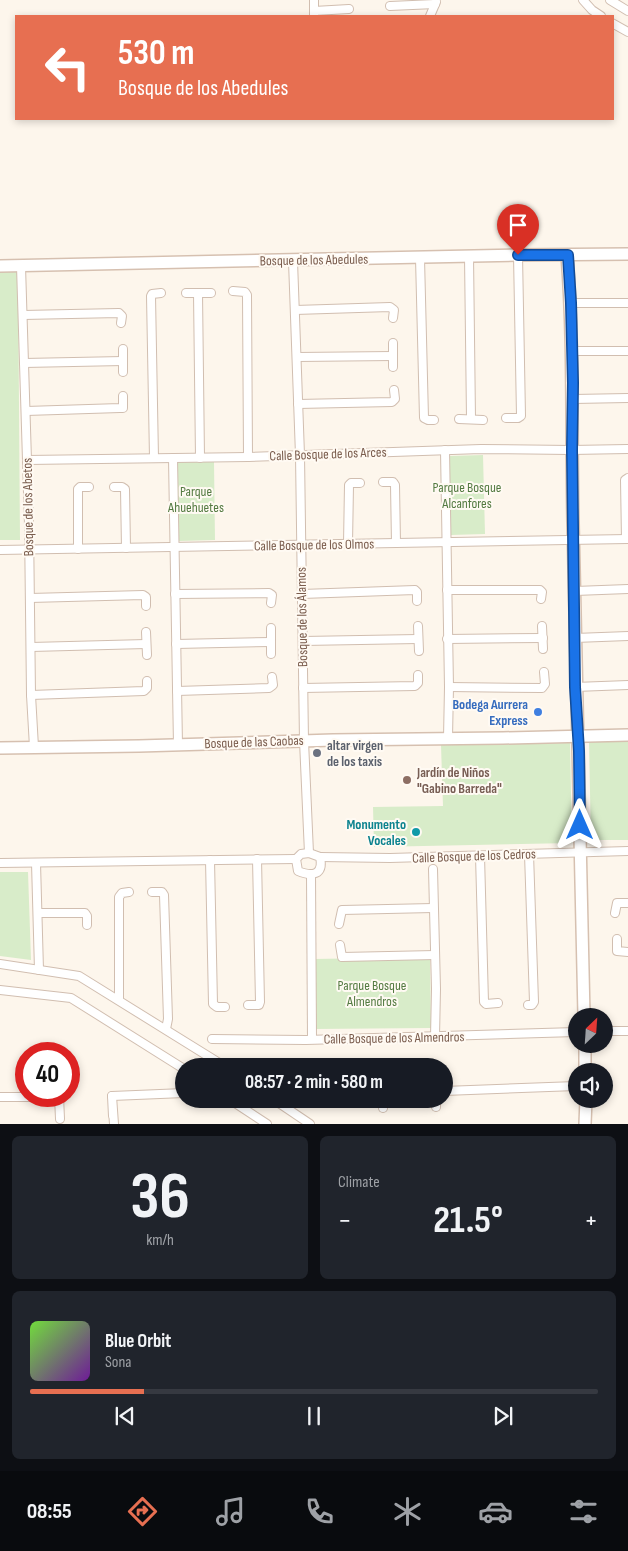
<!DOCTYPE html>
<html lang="en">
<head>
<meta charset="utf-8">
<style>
  body { margin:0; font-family:"Sofia Sans Condensed",sans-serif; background:#20242c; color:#f1f3f6; height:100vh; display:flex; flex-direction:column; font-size:19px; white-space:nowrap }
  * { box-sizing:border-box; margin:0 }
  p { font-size:16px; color:#9ea1a6 }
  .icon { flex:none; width:28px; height:28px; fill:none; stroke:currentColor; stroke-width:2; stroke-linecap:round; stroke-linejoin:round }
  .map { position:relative; height:1124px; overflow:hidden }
  .sheet { display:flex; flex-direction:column; gap:12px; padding:12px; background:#0d0f14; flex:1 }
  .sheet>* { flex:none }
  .guide { position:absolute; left:15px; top:15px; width:599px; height:105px; border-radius:0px; box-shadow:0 2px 8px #0003; background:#e76f51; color:#fff; overflow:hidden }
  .needle { width:32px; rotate:25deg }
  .fabs { position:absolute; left:568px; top:1008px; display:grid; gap:10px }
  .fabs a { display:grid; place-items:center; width:45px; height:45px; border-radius:50%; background:#171b24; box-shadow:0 2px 8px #0003; font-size:25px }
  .speed { position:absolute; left:15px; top:1042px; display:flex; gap:10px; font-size:25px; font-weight:700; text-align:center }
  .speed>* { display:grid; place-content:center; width:65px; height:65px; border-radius:50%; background:#171b24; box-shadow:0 2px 8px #0003; line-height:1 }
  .speed .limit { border:8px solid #d22; background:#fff; color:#111 }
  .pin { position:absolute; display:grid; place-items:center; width:42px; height:42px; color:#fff; margin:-51px -21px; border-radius:50% 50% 50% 0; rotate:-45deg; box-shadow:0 0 5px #0007 }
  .pin .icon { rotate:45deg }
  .me { position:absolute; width:55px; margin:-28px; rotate:0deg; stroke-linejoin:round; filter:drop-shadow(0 0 4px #0008) }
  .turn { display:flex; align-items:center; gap:18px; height:105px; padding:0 20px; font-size:22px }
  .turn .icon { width:65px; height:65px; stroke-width:2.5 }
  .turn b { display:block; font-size:35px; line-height:42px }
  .big { font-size:38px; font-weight:700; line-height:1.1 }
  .sheet .widget { flex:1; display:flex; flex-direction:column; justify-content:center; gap:8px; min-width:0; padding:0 18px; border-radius:8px; background:#20242c }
  .sheet .dial { align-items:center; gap:0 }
  .dial b { font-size:65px; line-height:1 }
  .song { display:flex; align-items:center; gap:15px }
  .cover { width:60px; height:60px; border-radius:8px; background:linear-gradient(135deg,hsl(100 70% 55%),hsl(280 70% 35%)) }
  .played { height:5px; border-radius:2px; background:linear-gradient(90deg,#e76f51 20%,#363941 20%) }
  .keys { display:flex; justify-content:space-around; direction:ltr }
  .heat { display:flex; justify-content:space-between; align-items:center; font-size:28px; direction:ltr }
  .sheet .tiles { flex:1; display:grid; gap:12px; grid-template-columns:1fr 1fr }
  .widget:last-child { grid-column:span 2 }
  .trip { position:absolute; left:175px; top:1058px; width:278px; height:50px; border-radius:25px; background:#171b24; box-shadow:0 2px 8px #0003; font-weight:700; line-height:50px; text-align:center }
  .menu { display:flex; height:80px; justify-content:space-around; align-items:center; background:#090b0e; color:#9ea1a6 }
  .menu .icon { width:35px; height:35px }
  .menu .active { color:#e76f51 }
  .menu b { font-size:22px; color:#f1f3f6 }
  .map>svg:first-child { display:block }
  .green { fill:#d8ecc9 }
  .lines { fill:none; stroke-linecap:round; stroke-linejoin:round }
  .street-casing { stroke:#d1beb0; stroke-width:10 }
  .secondary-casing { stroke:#d6c0b0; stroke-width:14 }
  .street { stroke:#fff; stroke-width:8 }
  .secondary { stroke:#fff; stroke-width:11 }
  .route-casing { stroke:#114b97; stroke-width:12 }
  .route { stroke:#1a73e8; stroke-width:9 }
  .shop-dot { fill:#3f7fe0; stroke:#fffaf3; stroke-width:2 }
  .worship-dot { fill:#6b7280; stroke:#fffaf3; stroke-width:2 }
  .education-dot { fill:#8d6e63; stroke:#fffaf3; stroke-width:2 }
  .culture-dot { fill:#0f9aa8; stroke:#fffaf3; stroke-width:2 }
  .labels { text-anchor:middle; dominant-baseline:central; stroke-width:4; stroke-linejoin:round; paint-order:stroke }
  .street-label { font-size:14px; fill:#7a5c4d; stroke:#fffaf3 }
  .park-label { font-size:14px; fill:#537a41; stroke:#fffaf3 }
  .shop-label { font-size:14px; font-weight:bold; fill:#366cbe; stroke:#fffaf3; text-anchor:end }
  .worship-label { font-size:14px; font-weight:bold; fill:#5b616d; stroke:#fffaf3; text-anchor:start }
  .education-label { font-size:14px; font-weight:bold; fill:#785e54; stroke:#fffaf3; text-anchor:start }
  .culture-label { font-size:14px; font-weight:bold; fill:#0d838f; stroke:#fffaf3; text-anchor:end }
</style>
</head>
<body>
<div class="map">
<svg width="628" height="1124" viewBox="0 0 628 1124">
  <rect width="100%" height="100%" fill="#fdf6ec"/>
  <g class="green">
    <path d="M0,270H18L20,540H0Z"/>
    <path d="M483,455L485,534L451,535L449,456Z"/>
    <path d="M177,461L214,462L215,540L179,541Z"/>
    <path d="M628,741V840H591L589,742Z"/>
    <path d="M570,743L572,843L374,847L373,807L443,806L441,745Z"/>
    <path d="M0,872H28L31,960L0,956Z"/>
    <path d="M430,957L431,1028L315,1029L314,959Z"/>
  </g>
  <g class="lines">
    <g class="street-casing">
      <g id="street">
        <path d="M314,0V16"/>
        <path d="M583,0L592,10L601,16"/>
        <path d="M610,0L628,11"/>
        <path d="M390,6L435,4"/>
        <path d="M314,11L349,9"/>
        <path d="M430,16L436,2"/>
        <path d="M612,23L628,32"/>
        <path d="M469,256L471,419"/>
        <path d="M420,258L424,418L428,420H434"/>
        <path d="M293,261L300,455L304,741L309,853"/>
        <path d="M21,266L29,525L31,695L34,747"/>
        <path d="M233,291L245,292L247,295L248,457"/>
        <path d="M186,293H211"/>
        <path d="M198,293L200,458"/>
        <path d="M571,303H628"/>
        <path d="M295,310L390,307L394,310L393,318"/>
        <path d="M23,315L119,313L122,316L121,323"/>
        <path d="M123,349V372"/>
        <path d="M572,351H628"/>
        <path d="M297,357L393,356"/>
        <path d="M24,363L123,361"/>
        <path d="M393,367V343"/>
        <path d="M573,399L628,398"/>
        <path d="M298,404L392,402L395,399L394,390"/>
        <path d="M26,411L120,408H123V396"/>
        <path d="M506,418H518L521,416L518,255"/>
        <path d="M459,419L483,420"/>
        <path d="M445,450L449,687L448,738"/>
        <path d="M154,458L151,296L152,294L161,293"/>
        <path d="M173,458L178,745"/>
        <path d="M27,460L248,457L481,449L571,450L628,449"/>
        <path d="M383,482H393L395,485L396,543"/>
        <path d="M114,487H122L125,489L126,548"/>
        <path d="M626,539L625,480L628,478"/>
        <path d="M348,544L349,485L351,483H360"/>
        <path d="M78,549V489L80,487H89"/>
        <path d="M0,550L628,539"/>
        <path d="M447,590H540L542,592L541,599"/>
        <path d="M575,591L628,589"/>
        <path d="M175,594L269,593L272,595L271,603"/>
        <path d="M302,594L415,590L417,592V601"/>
        <path d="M30,598L143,595L146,597V606"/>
        <path d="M418,626L419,651"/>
        <path d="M542,626L543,649"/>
        <path d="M271,628V654"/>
        <path d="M146,632L147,655"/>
        <path d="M575,638L628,636"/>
        <path d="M447,639L543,638"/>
        <path d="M303,641L418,639"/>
        <path d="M176,644L271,642"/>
        <path d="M31,647L146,644"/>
        <path d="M449,687L542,688L545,684L544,672"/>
        <path d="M575,687L628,685"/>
        <path d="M303,688L415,686L418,683V675"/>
        <path d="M177,691L269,688L273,685L272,677"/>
        <path d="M31,695L144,691L147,688V681"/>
        <path d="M309,853L320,857C324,875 312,877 298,871L296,859L301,854Z"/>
        <path d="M480,856L484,1002L486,1004L498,1003"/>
        <path d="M320,857L390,858L628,851"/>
        <path d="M210,860L213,1004L217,1007H225"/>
        <path d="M0,863L296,859"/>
        <path d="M36,863L39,970"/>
        <path d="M433,869L436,989L435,1037"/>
        <path d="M311,875L312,1039"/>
        <path d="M152,892H162L164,895L168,1019L166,1029"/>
        <path d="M38,913H85L87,916V925"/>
        <path d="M615,913L617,903H628"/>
        <path d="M339,924L342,910L433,908"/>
        <path d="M617,939V951L628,952"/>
        <path d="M340,945L342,957L435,955"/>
        <path d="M0,964L79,976L224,1066"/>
        <path d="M0,990L71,998L184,1069"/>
        <path d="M119,999V897L122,893L129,892"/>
        <path d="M248,1005H259L260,1002L257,859"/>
        <path d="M528,1005H532L534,1002L529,854"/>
        <path d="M604,1031H628"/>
        <path d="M212,1039L306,1040L576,1032"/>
        <path d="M444,1091L576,1086"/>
        <path d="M59,1096L60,1119"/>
        <path d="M112,1096L184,1093"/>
        <path d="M0,1097H59"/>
        <path d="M229,1099L267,1124"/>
        <path d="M273,1099L310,1124"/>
        <path d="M383,1099V1108"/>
        <path d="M436,1107V1099"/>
        <path d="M113,1116L112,1096L114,1124"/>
      </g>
    </g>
    <g class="secondary-casing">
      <g id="secondary">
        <path d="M567,255C574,345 571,434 573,523C576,687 581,852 584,1016"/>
        <path d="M0,266L518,255L628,254"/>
        <path d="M0,748L139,746L333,740L503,738L628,735"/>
        <path d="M585,1044V1071"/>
        <path d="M585,1124L586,1099"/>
      </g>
    </g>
    <use href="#street" class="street"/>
    <use href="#secondary" class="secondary"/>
  </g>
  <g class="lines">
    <g class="route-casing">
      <path id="route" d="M518,255H568L571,303L573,383L572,450L575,687L579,751L580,825"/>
    </g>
    <use href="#route" class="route"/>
  </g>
  <circle class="shop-dot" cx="538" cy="712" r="5"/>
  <circle class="worship-dot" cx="317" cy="753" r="5"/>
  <circle class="education-dot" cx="407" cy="780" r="5"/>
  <circle class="culture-dot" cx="416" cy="832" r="5"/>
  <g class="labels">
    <g class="street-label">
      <text transform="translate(314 260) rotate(-1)">Bosque de los Abedules</text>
      <text transform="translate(328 454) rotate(-2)">Calle Bosque de los Arces</text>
      <text transform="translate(28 507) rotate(-91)">Bosque de los Abetos</text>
      <text transform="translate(314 545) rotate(-1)">Calle Bosque de los Olmos</text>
      <text transform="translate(302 617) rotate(-91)">Bosque de los Álamos</text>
      <text transform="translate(254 742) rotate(-2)">Bosque de las Caobas</text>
      <text transform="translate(474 856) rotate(-2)">Calle Bosque de los Cedros</text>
      <text transform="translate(394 1038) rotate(-1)">Calle Bosque de los Almendros</text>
    </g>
    <g class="park-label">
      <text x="467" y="487">Parque Bosque<tspan x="467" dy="16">Alcanfores</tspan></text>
      <text x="196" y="491">Parque<tspan x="196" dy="16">Ahuehuetes</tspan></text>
      <text x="372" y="985">Parque Bosque<tspan x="372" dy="16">Almendros</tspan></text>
    </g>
    <g class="shop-label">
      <text x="528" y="704">Bodega Aurrera<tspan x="528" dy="16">Express</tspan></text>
    </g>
    <g class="worship-label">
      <text x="327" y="745">altar virgen<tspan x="327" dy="16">de los taxis</tspan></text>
    </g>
    <g class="education-label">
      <text x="417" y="772">Jardín de Niños<tspan x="417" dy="16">"Gabino Barreda"</tspan></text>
    </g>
    <g class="culture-label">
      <text x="406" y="824">Monumento<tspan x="406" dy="16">Vocales</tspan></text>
    </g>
  </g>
</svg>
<div class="fabs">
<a><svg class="needle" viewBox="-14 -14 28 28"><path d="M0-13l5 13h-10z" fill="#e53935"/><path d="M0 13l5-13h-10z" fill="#9ea1a6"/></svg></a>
<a><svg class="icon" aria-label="sound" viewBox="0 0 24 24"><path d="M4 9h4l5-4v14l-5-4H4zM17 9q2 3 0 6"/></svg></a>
</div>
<div class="speed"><div class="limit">40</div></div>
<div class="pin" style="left:518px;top:255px;background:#d93025"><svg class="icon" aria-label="arrive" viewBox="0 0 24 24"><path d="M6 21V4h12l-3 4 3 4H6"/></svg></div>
<svg class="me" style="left:580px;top:825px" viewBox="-20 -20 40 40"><path d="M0-17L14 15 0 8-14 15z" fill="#1a73e8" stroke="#fff" stroke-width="4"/></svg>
<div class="trip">08:57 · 2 min · 580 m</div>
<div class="guide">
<div class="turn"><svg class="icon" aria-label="left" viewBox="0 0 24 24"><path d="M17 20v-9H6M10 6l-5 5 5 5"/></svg><div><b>530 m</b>Bosque de los Abedules</div></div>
</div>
</div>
<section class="sheet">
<div class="tiles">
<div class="widget dial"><b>36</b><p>km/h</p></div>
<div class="widget"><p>Climate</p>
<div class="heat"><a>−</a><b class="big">21.5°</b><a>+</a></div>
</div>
<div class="widget">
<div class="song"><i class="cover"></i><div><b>Blue Orbit</b><p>Sona</p></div></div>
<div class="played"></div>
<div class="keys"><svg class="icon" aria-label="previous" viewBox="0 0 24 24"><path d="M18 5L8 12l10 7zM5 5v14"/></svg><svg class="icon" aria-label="pause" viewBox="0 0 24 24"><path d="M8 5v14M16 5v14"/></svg><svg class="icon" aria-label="next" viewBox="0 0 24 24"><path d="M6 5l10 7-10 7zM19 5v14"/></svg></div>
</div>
</div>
</section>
<nav class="menu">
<b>08:55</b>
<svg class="icon active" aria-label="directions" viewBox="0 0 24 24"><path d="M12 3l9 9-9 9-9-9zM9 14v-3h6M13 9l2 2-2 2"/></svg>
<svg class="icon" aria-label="music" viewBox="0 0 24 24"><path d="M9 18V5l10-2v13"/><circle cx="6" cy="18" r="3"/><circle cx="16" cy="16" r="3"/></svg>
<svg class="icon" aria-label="phone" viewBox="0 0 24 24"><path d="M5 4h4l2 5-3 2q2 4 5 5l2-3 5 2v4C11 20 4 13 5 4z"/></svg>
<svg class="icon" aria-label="climate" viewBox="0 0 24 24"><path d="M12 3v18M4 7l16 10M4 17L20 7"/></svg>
<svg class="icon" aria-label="car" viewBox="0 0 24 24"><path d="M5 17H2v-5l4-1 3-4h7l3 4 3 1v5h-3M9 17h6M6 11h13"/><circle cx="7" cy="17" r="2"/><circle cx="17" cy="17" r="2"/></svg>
<svg class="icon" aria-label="filters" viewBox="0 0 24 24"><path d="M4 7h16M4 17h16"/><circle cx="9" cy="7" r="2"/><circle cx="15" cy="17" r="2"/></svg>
</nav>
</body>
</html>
